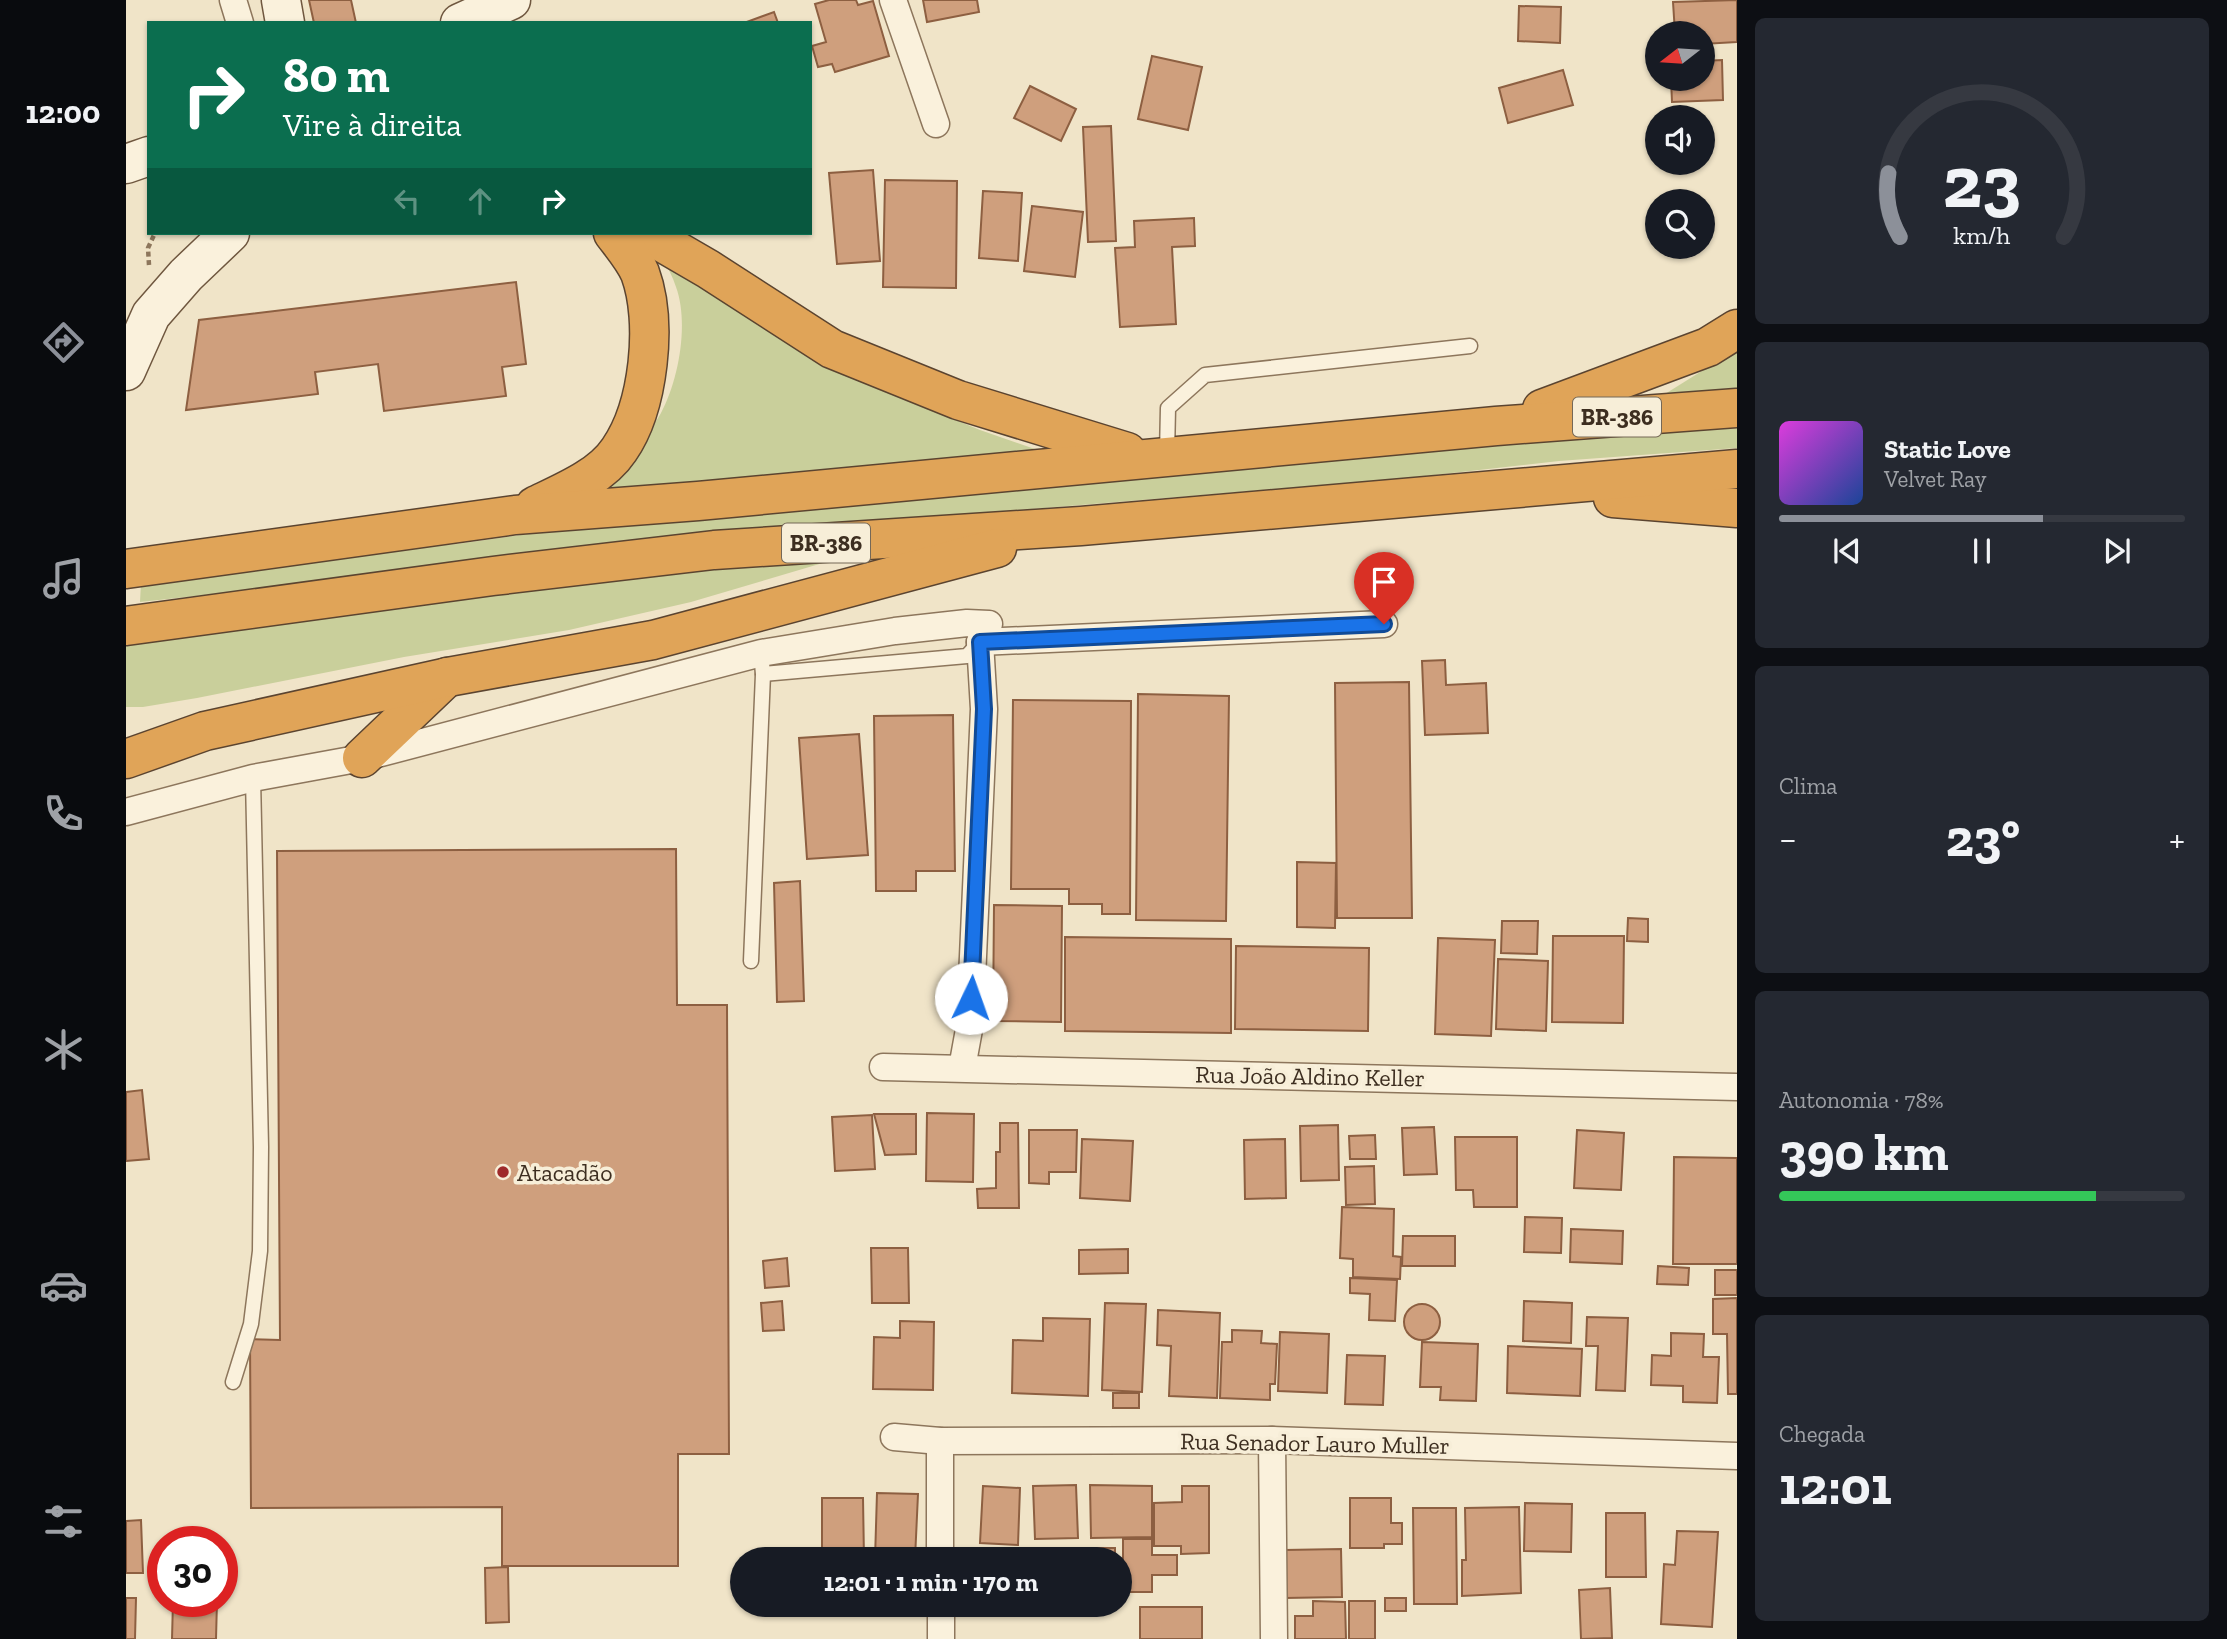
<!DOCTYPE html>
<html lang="pt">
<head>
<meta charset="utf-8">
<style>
  body { margin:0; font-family:"Zilla Slab",serif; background:#242831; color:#f1f3f6; height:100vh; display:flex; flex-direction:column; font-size:26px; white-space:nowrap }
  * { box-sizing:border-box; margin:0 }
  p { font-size:23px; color:#9ea1a6 }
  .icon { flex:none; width:38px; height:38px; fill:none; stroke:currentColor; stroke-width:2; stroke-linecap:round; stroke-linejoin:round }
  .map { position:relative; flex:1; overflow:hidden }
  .sheet { display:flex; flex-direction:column; gap:18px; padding:18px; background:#0d0f14; width:490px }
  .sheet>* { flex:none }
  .guide { position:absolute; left:21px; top:21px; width:665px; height:214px; border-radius:0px; box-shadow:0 2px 5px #0004; background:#0b6e4f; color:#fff; overflow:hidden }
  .needle { width:46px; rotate:253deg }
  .buttons { position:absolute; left:1519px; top:21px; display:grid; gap:14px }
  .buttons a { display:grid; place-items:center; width:70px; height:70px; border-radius:50%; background:#171b24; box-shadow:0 2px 5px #0004; font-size:35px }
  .speed { position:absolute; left:21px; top:1526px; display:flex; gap:14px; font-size:35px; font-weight:700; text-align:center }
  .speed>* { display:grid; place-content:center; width:91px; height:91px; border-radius:50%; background:#171b24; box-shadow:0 2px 5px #0004; line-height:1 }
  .speed .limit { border:10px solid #d22; background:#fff; color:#111 }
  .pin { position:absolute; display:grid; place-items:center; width:60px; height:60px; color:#fff; margin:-72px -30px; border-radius:50% 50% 50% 0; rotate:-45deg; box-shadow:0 0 7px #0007 }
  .pin .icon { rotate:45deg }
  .me { position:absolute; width:77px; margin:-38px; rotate:3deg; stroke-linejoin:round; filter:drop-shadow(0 0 5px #0008) }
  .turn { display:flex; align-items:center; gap:24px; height:147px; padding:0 21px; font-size:32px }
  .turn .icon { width:91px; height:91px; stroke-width:2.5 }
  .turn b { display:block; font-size:49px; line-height:60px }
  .lanes { display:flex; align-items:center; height:66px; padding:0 21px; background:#0003; justify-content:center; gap:35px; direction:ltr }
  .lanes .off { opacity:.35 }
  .big { font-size:52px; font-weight:700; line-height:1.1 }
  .sheet .widget { flex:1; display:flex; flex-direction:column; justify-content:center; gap:10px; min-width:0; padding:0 24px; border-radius:10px; background:#242831 }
  .sheet .dial { align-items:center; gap:0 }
  .dial svg { height:182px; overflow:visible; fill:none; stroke:#363941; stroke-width:7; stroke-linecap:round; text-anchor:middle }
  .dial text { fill:#f1f3f6; stroke:none }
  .song { display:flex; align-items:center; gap:21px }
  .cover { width:84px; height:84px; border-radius:10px; background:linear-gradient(135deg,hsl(300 70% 55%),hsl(220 70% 35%)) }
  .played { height:7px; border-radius:4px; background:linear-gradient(90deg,#8c9099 65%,#363941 65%) }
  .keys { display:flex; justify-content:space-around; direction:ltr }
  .heat { display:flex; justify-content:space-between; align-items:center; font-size:38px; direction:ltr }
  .charge { height:10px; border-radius:5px; background:linear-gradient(90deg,#34c759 78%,#363941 0) }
  .trip { position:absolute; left:604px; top:1547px; width:402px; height:70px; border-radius:35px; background:#171b24; box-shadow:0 2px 5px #0004; font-weight:700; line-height:70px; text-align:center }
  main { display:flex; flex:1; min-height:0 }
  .dock { display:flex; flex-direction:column; width:126px; justify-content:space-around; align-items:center; background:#090b0e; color:#9ea1a6 }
  .dock .icon { width:49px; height:49px }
  .dock .selected { color:#8c9099 }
  .dock b { font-size:32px; color:#f1f3f6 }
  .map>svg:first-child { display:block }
  .green { fill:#c9cf9b }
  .building { fill:#cf9f7d; stroke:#8d5f41; stroke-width:2 }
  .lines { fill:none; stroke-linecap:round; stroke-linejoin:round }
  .lane-casing { stroke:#8d765c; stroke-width:17 }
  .street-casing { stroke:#8d765c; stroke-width:29 }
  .secondary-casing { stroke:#6f573f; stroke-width:41 }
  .highway-casing { stroke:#5b4430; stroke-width:41 }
  .path { stroke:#8d765c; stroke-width:4.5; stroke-dasharray:5 3.5; stroke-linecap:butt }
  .lane { stroke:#faf1dc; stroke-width:14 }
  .street { stroke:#faf1dc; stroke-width:26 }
  .secondary { stroke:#faf1dc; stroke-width:38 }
  .highway { stroke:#e0a458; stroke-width:38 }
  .route-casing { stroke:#114b97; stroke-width:18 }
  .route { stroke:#1a73e8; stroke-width:12 }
  .poi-dot { fill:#9e2a2b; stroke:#f7eed8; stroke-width:2.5 }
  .labels { text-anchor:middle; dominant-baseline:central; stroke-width:7; stroke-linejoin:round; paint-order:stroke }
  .shield { fill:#f7eed8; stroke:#756857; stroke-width:2 }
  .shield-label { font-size:23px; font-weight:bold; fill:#3d2e20 }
  .street-label { font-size:24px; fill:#3d2e20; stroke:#f7eed8 }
  .poi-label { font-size:24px; fill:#3d2e20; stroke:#f7eed8; text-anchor:start }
</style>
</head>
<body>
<main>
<nav class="dock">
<b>12:00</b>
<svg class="icon selected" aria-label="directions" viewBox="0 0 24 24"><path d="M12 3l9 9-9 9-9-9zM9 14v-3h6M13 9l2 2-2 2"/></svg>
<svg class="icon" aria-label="music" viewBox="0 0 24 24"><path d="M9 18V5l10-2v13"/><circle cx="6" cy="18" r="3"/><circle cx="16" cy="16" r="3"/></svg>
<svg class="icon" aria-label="phone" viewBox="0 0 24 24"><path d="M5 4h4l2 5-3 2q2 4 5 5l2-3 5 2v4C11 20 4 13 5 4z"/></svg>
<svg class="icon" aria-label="climate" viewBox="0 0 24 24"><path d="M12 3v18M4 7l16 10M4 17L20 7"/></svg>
<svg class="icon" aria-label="car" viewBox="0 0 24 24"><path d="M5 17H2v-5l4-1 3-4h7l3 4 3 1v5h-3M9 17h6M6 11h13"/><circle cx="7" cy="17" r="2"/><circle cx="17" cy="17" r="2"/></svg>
<svg class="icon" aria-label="filters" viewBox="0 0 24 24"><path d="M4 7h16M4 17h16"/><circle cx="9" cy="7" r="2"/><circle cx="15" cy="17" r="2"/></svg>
</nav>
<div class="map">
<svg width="1611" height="1639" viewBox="0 0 1611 1639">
  <rect width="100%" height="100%" fill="#f0e4c8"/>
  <g class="green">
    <path d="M537,257L772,396L854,430L929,456L456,494C481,471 519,443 535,413C553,379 563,323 550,287C547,277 541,267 537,257Z"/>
    <path d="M1611,349V394L1531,399Z"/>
    <path d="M1611,422V448L1433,461L1272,479L784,519L14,602L15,583L211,554L331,544L520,517Z"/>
    <path d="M717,557L565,602L443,630L278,657L71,698L17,707H0V645L61,631L407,587Z"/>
  </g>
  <g class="building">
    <path d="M183,0H225L230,23H188Z"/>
    <path d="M703,0H730L732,5L747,1L763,56L709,72L706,64L692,67L686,46L700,42L689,4Z"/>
    <path d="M797,0H851L853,12L801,22Z"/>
    <path d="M1611,0V42L1577,44V33H1549L1547,2Z"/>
    <path d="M1393,6L1435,7L1434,43L1392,41Z"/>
    <path d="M648,12L652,23H618Z"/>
    <path d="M1026,56L1076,67L1062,130L1012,119Z"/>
    <path d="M1596,60L1597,100L1546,102L1545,79H1577V61Z"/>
    <path d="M1437,70L1447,105L1382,123L1373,88Z"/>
    <path d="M904,86L950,109L935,141L888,118Z"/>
    <path d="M985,126L990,241L962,242L957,127Z"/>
    <path d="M747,170L754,261L711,264L703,173Z"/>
    <path d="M759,180L831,181L830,288L757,287Z"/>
    <path d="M857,191L896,193L892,261L853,258Z"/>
    <path d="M906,206L957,212L949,277L898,271Z"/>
    <path d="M1068,218L1069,246L1046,247L1050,324L994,327L989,248L1009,247L1008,221Z"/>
    <path d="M390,282L400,364L376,367L380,396L258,411L252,364L189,372L192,394L60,410L73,320Z"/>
    <path d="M1319,660L1320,685L1360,683L1362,733L1299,735L1296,661Z"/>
    <path d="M1283,682L1286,918H1211L1209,683Z"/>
    <path d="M1012,694L1103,696L1100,921L1010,920Z"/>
    <path d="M887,700L1005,701L1004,914H976V904H943V889H885Z"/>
    <path d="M827,715L829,871H790V891H750L748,716Z"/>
    <path d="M733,734L742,855L681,859L673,738Z"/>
    <path d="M550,849L551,1005H601L603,1454H552V1566H376V1507L125,1508L124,1339L154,1340L151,851Z"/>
    <path d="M1171,862L1210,863L1209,928L1171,927Z"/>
    <path d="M674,881L678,1001L651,1002L648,883Z"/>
    <path d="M868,905L936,906L935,1022L867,1021Z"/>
    <path d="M1502,918L1522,919V942L1501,941Z"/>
    <path d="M1376,921H1412L1411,954L1375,953Z"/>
    <path d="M1427,936H1498L1497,1023L1426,1022Z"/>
    <path d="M939,937L1105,939V1033L939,1031Z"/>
    <path d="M1312,938L1369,940L1365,1036L1309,1034Z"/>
    <path d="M1110,946L1243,948L1242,1031L1109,1029Z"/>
    <path d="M1372,959L1422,961L1420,1031L1370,1029Z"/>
    <path d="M16,1090L23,1159L0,1161V1092Z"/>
    <path d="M801,1113L848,1114L847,1182L800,1181Z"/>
    <path d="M748,1114H790V1154L759,1155Z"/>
    <path d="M746,1115L749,1169L709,1171L706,1117Z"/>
    <path d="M874,1123H892L893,1208H852L851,1189L870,1188V1152H874Z"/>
    <path d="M1212,1125L1213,1180L1175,1181L1174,1126Z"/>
    <path d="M1308,1127L1311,1174L1278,1175L1276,1128Z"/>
    <path d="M903,1130H951L950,1172H923V1184L903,1183Z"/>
    <path d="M1451,1130L1498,1133L1495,1190L1448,1188Z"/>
    <path d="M1249,1135L1250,1159H1224L1223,1136Z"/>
    <path d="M1329,1137H1391V1207H1348L1347,1190H1330Z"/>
    <path d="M956,1139L1007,1141L1004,1201L954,1198Z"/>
    <path d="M1159,1139L1160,1198L1119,1199L1118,1140Z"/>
    <path d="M1548,1157L1611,1158V1264H1547Z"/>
    <path d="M1248,1166L1249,1204L1220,1205L1219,1167Z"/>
    <path d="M1216,1207L1268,1209L1267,1256L1275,1257L1274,1279L1227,1277V1259L1214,1258Z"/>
    <path d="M1399,1217L1436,1218L1435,1253L1398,1252Z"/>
    <path d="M1445,1229L1497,1231L1496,1264L1444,1262Z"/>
    <path d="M1277,1236H1329V1266H1276Z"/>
    <path d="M745,1248H782L783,1303H746Z"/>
    <path d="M1002,1249V1273L953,1274V1250Z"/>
    <path d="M661,1258L663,1286L639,1288L637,1261Z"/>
    <path d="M1532,1266L1563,1268L1562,1285L1531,1284Z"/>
    <rect x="1589" y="1270" width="22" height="25"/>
    <path d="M1224,1278L1271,1280L1269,1321L1243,1320L1244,1294L1224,1293Z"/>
    <path d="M1611,1298V1394H1602L1601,1334H1587V1299Z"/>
    <path d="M656,1301L658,1330L637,1331L635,1303Z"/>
    <path d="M1398,1301L1446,1303L1445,1343L1397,1341Z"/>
    <path d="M979,1303L1020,1304L1016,1392L976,1390Z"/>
    <circle cx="1296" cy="1322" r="18"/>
    <path d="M1032,1310L1094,1313L1091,1398L1043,1396L1045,1346L1031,1345Z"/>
    <path d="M1461,1317L1502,1318L1499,1391L1470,1390L1472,1346H1460Z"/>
    <path d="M917,1318L964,1319L962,1396L886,1393L887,1340L917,1341Z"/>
    <path d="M774,1321L808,1322L807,1390L747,1389L748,1337L774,1338Z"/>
    <path d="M1106,1330L1136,1331L1135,1343L1151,1344L1149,1384H1144V1400L1094,1398L1096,1342H1106Z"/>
    <path d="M1154,1332L1203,1334L1201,1393L1152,1391Z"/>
    <path d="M1545,1333L1578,1334L1577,1357H1593L1591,1403L1557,1402V1386L1525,1385L1526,1355L1545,1356Z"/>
    <path d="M1296,1342L1352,1344L1350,1401L1314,1400L1315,1387H1294Z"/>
    <path d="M1382,1346L1456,1349L1454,1396L1381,1393Z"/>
    <path d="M1221,1355L1259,1356L1257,1405L1219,1404Z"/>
    <rect x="987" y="1393" width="26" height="15"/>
    <path d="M950,1485L952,1538L909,1539L907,1486Z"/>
    <path d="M964,1485L1026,1486V1537L965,1538Z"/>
    <path d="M857,1486L894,1488L892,1545L854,1543Z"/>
    <path d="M1056,1486H1083V1553L1055,1554V1546H1028V1503L1056,1502Z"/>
    <path d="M751,1493L792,1494L789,1559H749Z"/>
    <path d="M696,1498H737L738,1559H696Z"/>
    <path d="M1224,1498H1265V1523H1276V1544H1258V1548H1224Z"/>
    <path d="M1399,1503L1446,1504L1445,1552L1398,1551Z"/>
    <path d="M1393,1507L1395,1593L1336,1596V1560H1340L1339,1508Z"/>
    <path d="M1287,1508H1330L1331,1604H1288Z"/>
    <path d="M1480,1513H1519L1520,1577H1480Z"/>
    <path d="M15,1520L17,1573H0V1521Z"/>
    <path d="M1551,1531L1592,1532L1586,1627L1535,1624L1538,1564L1549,1565Z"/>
    <path d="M997,1539H1026V1555H1051V1575H1026V1592H997Z"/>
    <rect x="967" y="1548" width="22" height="11"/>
    <path d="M1215,1549L1216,1597L1159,1598V1550Z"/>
    <path d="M382,1567L383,1622L360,1623L359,1568Z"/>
    <path d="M1484,1588L1486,1638L1455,1639L1453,1590Z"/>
    <path d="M0,1598H10L9,1639H0Z"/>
    <rect x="1259" y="1598" width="21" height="13"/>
    <path d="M47,1601H91L90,1639H46Z"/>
    <path d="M1187,1601L1219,1602L1220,1639H1169V1616H1187Z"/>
    <rect x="1223" y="1601" width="26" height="38"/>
    <path d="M747,1605H788V1615L747,1613Z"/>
    <rect x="903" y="1605" width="56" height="6"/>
    <rect x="1014" y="1607" width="62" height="32"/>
  </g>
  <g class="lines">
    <g class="lane-casing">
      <g id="lane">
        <path d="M1041,454L1042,408L1079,375L1344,346"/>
        <path d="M637,674L841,656L853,643"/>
        <path d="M625,961L637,674L635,653"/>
        <path d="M107,1382L125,1324L134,1251L135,1147L127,778"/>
      </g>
    </g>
    <g class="street-casing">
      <g id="street">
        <path d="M107,0L114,23"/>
        <path d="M767,0L810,124"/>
        <path d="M854,642L1258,624"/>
        <path d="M0,812L127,778L236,758L635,653L769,631L841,623L863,624L854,642L858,709L844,1024L836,1068"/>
        <path d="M757,1067L1611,1087"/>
        <path d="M768,1437L814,1441L1146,1440L1611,1456"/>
        <path d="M1146,1440L1148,1639"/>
        <path d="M814,1441V1559"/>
        <path d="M815,1605V1639"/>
      </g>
    </g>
    <g class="secondary-casing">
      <g id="secondary">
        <path d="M155,0L159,23"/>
        <path d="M334,23L385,0"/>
        <path d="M0,164L23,156"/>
        <path d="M0,371L25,315L60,275L104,233"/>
      </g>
    </g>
    <g class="highway-casing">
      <g id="highway">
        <path d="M520,233L582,269L706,349L832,400L1001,452"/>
        <path d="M1416,409L1582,347L1611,329"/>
        <path d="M1487,498L1611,508"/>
        <path d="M409,506C438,492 475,477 493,450C523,407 532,322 514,273C508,259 496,245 487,233"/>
        <path d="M0,569L389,515L572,501L1370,426L1611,408"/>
        <path d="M0,626L367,576L588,550L955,526L1611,469"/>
        <path d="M236,758L321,677"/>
        <path d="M0,759L79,731L322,677L527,640L871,548"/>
      </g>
    </g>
    <path class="path" d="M23,265L22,248L29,233"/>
    <use href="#lane" class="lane"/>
    <use href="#street" class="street"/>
    <use href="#secondary" class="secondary"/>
    <use href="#highway" class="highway"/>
  </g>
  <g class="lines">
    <g class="route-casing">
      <path id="route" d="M845,998L858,709L854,642L1258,624"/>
    </g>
    <use href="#route" class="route"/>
  </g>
  <circle class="poi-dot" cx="377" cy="1172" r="7"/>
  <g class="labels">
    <g class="shield">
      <rect x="1447" y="397.5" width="88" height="39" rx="5"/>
      <rect x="656" y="523.5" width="88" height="39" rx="5"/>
    </g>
    <g class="shield-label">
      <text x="1491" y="417">BR-386</text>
      <text x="700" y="543">BR-386</text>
    </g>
    <g class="street-label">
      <text transform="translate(1184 1076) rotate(1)">Rua João Aldino Keller</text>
      <text transform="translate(1189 1443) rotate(1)">Rua Senador Lauro Muller</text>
    </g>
    <g class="poi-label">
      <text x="391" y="1172">Atacadão</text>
    </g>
  </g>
</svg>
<div class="buttons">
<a><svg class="needle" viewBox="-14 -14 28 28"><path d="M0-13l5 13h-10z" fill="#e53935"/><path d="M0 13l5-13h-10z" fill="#9ea1a6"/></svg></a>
<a><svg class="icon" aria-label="sound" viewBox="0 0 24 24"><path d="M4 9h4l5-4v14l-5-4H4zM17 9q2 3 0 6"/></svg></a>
<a><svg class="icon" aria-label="search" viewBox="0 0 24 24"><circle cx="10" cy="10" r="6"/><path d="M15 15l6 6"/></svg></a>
</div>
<div class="speed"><div class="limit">30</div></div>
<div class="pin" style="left:1258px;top:624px;background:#d93025"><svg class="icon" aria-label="arrive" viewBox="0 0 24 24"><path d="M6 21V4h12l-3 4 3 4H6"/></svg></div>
<svg class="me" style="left:845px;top:998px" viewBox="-20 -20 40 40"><circle r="19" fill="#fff"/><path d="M0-13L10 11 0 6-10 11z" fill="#1a73e8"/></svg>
<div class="trip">12:01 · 1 min · 170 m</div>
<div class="guide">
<div class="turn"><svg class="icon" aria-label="right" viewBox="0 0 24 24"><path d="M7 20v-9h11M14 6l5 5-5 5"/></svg><div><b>80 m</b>Vire à direita</div></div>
<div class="lanes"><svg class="icon off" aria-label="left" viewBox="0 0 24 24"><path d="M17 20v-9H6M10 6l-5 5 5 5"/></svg><svg class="icon off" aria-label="ahead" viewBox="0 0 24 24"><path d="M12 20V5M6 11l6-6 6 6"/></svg><svg class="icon" aria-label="right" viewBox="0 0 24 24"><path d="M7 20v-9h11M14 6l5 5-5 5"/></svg></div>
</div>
</div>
<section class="sheet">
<div class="widget dial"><svg viewBox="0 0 100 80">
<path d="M14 69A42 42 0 1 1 86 69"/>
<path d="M14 69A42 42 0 0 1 9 41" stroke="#8c9099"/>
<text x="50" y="56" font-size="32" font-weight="700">23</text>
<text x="50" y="72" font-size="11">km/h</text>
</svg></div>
<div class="widget">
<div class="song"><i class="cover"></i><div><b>Static Love</b><p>Velvet Ray</p></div></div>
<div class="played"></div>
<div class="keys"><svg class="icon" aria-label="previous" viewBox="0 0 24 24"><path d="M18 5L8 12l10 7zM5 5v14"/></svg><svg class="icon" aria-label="pause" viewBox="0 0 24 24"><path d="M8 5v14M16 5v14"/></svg><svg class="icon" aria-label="next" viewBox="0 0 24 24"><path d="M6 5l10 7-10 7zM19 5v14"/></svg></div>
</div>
<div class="widget"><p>Clima</p>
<div class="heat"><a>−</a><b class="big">23°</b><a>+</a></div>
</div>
<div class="widget"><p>Autonomia · 78%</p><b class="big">390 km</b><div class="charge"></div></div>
<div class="widget"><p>Chegada</p><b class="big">12:01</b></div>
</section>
</main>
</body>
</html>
